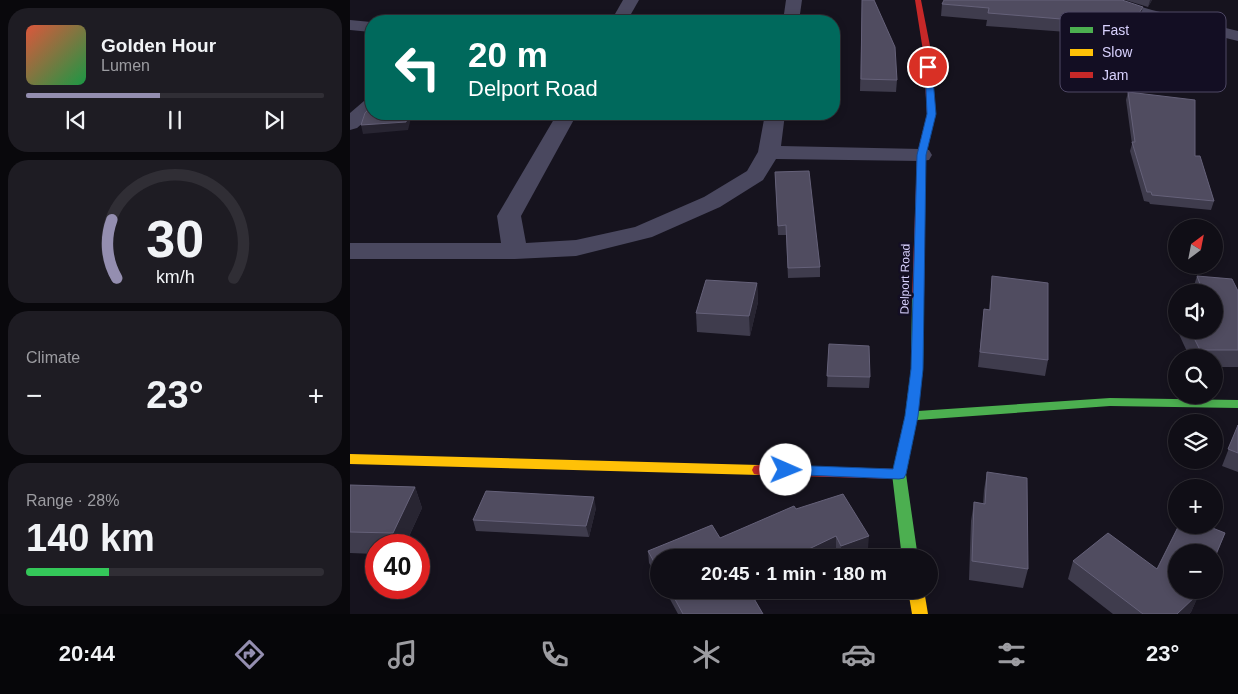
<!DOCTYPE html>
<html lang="en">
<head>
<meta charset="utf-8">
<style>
  body { margin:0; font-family:Arial,sans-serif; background:#1e1c23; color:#f1f3f6; height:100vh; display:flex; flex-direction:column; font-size:19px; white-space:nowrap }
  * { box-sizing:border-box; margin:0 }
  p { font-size:16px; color:#9c9ca1 }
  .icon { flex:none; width:28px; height:28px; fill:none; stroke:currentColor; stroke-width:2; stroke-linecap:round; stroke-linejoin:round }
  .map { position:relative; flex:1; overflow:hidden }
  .panel { display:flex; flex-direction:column; gap:8px; padding:8px; background:#09080c; width:350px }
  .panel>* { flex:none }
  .banner { position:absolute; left:15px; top:15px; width:475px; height:105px; border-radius:20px; box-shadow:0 2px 8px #0003,0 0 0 1px #302e35; background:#00695c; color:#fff; overflow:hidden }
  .needle { width:32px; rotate:32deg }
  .fabs { position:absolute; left:818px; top:219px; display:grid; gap:10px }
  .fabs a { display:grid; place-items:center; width:55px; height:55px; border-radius:50%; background:#100e16; box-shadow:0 2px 8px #0003,0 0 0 1px #302e35; font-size:25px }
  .speed { position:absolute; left:15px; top:534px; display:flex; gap:10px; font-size:25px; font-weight:700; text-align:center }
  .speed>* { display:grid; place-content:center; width:65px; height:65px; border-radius:50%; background:#100e16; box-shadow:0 2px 8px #0003,0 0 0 1px #302e35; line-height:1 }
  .speed .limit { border:8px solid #d22; background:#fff; color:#111 }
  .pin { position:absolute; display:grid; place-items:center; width:42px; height:42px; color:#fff; margin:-21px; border:2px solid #fff; border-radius:50%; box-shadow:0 1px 5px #0007 }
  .me { position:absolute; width:55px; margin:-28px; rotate:91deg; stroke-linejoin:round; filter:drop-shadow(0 0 4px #0008) }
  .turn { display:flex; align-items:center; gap:18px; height:105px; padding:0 20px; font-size:22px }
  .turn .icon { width:65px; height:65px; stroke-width:2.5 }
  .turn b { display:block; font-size:35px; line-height:42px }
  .big { font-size:38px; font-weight:700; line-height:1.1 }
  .panel .card { flex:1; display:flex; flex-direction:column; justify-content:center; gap:8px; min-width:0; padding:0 18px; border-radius:20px; background:#1e1c23 }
  .panel .dial { align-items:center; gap:0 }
  .dial svg { height:130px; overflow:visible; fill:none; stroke:#302e35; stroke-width:7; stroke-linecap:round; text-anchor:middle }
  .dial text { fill:#f1f3f6; stroke:none }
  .song { display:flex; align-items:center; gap:15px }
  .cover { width:60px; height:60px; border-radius:8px; background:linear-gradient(135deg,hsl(10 70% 55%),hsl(140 70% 35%)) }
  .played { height:5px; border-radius:2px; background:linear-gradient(90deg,#948eb0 45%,#302e35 45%) }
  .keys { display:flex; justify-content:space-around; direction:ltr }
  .heat { display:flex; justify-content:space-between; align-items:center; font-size:28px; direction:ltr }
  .charge { height:8px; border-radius:4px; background:linear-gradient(90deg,#34c759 28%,#302e35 0) }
  .trip { position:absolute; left:300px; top:549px; width:288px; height:50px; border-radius:25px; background:#100e16; box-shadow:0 2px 8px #0003,0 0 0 1px #302e35; font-weight:700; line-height:50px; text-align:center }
  .menu { display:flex; height:80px; justify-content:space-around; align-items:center; background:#060609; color:#9c9ca1 }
  .menu .icon { width:35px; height:35px }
  .menu .active { color:#948eb0 }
  .menu b { font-size:22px; color:#f1f3f6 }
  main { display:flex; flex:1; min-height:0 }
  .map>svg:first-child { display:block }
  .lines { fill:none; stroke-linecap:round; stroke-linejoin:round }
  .street { fill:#4a485f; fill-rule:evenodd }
  .fast { fill:#4caf50; fill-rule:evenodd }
  .slow { fill:#ffc107; fill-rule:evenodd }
  .jam { fill:#c62828; fill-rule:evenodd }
  .wall { fill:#3f3c4d }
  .shaded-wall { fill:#282532 }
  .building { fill:#504c60; stroke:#656179 }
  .route { fill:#1a73e8; stroke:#114b97 }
  .labels { text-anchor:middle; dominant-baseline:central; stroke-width:5; stroke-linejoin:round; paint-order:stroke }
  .street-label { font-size:12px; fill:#d8d1fe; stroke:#130e23 }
  .key { fill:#130e23; stroke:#4e4865; stroke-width:1 }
  .key-label { font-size:14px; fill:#d8d1fe }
</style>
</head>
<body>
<main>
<section class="panel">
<div class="card">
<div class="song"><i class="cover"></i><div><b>Golden Hour</b><p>Lumen</p></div></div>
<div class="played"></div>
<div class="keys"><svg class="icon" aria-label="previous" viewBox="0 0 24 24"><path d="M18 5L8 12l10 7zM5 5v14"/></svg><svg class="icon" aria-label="pause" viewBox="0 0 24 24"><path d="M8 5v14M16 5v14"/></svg><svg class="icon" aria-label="next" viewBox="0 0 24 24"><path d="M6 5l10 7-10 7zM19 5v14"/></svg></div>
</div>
<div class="card dial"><svg viewBox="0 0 100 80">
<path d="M14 69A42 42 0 1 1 86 69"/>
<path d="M14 69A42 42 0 0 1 11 33" stroke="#948eb0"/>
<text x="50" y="56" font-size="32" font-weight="700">30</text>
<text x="50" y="72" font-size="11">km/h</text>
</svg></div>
<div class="card"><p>Climate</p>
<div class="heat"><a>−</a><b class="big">23°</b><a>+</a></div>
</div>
<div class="card"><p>Range · 28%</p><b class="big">140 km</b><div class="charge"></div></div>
</section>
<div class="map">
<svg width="888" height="614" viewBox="0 0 888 614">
  <rect width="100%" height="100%" fill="#16131e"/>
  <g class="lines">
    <g class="street">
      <path d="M273,0H289L277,21H261Z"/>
      <path d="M436,0H452L449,21H433Z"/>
      <path d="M744,0H768L802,10L888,31V41L791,17L747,3Z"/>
      <path d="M0,20L21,22V32L0,30Z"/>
      <path d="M21,99V114H23L7,128L0,130V113L14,101Z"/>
      <path d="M207,114H227L171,216L176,243L226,240L285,227L354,197L397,171L408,152L415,114H435L431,146L571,149L579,150L582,155L579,160L571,161L426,159L413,180L370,207L302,237L226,256L165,259H0V243H151L147,216Z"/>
    </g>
    <path class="fast" d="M568,296L574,299L573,369L568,411L760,398L888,400V408L760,406L567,420L556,474L568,558H552L542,474L555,416L561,369L562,299Z"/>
    <g class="slow">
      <path d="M0,454L409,465L414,466L416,470L414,474L409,475L0,464Z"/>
      <path d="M558,590H574L578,614H562Z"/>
    </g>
    <g class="jam">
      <path d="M565,0H571L581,51L585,114L575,155L574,299L568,302L562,299L567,155L577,114L573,51Z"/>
      <path d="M409,465L549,469L554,470L556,474L554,478L549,479L409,475L404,474L402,470L404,466Z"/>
    </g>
  </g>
  <g class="wall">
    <path d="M512,0L547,80L546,92L510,91Z"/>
    <path d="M775,0H802L798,7Z"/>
    <path d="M592,4L790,19L779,35L758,32V35L636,26L637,20L591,16Z"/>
    <path d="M778,92L845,156L864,201L861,210L800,204L799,202L794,201L780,151L782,144L776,100Z"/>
    <path d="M425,172L470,267V277L438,278L436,235H428Z"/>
    <path d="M642,276L698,360L695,376L628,367L634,309L639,310Z"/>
    <path d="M847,276L888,291V367H864V358H840L827,330H864V292H842Z"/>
    <path d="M407,283L408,302L400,336L347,332L346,313Z"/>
    <path d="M479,344L520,377L519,388L477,387Z"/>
    <path d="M888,425V472L872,466Z"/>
    <path d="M637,472L678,569L673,588L619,580L621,521L624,502L633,504L634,490Z"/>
    <path d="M0,485L65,487L72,508L55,545H26V554L0,553Z"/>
    <path d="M246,508L239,537L126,531L123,520Z"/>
    <path d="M446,509L518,548L491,557L486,548L309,558V579L299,563L298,551L370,538Z"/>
    <path d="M875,533L868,551L841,612L839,614H763L718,579L723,561L807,569Z"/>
    <path d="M315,590H399L413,614H328Z"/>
  </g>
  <g class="shaded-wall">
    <path d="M800,0H802L798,7Z"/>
    <path d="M793,7L790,19L779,35L782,23Z"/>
    <path d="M58,114H62L58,130L13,134L11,125Z"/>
    <path d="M407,283L408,302L400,336L399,316Z"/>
    <path d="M65,487L72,508L55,545H47L43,533Z"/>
    <path d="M244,497L246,508L239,537L236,526Z"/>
    <path d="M875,533L868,551L864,562V559Z"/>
    <path d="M486,536V548L465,558H440Z"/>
    <path d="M519,536L518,548L491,557V546Z"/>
    <path d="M850,590H851L841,612L839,614H827Z"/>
  </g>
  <g class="building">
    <path d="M512,0H524L545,47L547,80L511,79Z"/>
    <path d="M594,0H772L793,7L782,23L760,19V23L638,13L639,8L592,4Z"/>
    <path d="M415,16L416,21H378V18Z"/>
    <path d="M778,92L845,100V156H850L864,201L802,195L801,192H797L782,142H785Z"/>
    <path d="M21,107V114H58L56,122L11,125L15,113Z"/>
    <path d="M459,171L470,267L438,268L436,225L428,226L425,172Z"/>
    <path d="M642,276L698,283V360L630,352L634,309L640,310Z"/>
    <path d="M847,276L882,279L888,291V350H850L840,330H864V292H853Z"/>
    <path d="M356,280L407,283L399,316L346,313Z"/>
    <path d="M479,344L519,346L520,377L477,376Z"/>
    <path d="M888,425V453L878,449Z"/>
    <path d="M637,472L677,478L678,569L622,561L624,502L635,504Z"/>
    <path d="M0,485L65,487L43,533L0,532Z"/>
    <path d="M136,491L244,497L236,526L123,520Z"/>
    <path d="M493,494L519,536L491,546L486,536L440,558H309V571L298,551L362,525L370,538L444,506L446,509Z"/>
    <path d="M829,525H855L875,533L864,559V552H826V590H850L848,594L827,614H793L723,561L758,533L807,569Z"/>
    <path d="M320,590H399L413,614H333Z"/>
  </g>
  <path class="route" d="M578,64L582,67L586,114L576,155L573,369L568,416L556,474L554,478L549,479L431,474L429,470L431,467L436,465L543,469L555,416L561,369L567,155L577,114L575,67Z"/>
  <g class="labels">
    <g class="street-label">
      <text transform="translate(555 279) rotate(-89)">Delport Road</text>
    </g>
  </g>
  <rect x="710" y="12" width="166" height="80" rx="8" class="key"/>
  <rect x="720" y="27" width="23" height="6" fill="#4caf50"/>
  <rect x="720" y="49" width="23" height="7" fill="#ffc107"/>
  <rect x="720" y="72" width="23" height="6" fill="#c62828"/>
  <g class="key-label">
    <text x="752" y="35">Fast</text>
    <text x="752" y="57">Slow</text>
    <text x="752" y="80">Jam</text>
  </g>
</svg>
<div class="fabs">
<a><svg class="needle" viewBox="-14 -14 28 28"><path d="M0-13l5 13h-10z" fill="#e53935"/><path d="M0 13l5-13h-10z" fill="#9c9ca1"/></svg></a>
<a><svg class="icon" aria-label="sound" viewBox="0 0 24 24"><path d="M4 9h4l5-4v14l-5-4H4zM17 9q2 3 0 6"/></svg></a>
<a><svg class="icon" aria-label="search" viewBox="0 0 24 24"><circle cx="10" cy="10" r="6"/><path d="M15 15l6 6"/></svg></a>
<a><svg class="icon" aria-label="layers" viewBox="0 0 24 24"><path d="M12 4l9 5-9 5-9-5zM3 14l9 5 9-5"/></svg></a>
<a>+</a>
<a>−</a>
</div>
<div class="speed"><div class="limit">40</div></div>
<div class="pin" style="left:578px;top:67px;background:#d93025"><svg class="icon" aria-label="arrive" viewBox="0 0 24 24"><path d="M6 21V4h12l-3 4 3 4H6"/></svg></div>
<svg class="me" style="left:436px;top:470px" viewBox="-20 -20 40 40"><circle r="19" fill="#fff"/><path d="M0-13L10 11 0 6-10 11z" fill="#1a73e8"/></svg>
<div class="trip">20:45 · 1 min · 180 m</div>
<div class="banner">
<div class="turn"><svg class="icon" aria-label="left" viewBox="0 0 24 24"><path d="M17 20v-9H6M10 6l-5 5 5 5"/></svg><div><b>20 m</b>Delport Road</div></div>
</div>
</div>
</main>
<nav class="menu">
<b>20:44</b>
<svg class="icon active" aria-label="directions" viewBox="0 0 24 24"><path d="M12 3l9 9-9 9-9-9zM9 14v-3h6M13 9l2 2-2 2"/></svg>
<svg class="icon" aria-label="music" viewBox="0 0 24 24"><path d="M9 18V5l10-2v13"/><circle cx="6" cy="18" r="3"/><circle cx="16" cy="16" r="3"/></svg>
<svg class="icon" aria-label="phone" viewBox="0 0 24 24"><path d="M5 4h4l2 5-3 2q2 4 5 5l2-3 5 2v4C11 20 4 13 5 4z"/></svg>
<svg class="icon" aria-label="climate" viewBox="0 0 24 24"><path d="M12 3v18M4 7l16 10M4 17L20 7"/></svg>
<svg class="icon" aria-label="car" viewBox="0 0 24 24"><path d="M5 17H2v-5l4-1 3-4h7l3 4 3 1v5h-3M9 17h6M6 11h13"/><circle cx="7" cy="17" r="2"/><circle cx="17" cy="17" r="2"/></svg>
<svg class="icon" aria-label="filters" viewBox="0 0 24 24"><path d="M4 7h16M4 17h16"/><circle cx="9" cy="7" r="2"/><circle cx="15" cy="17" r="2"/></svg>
<b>23°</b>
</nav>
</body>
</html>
